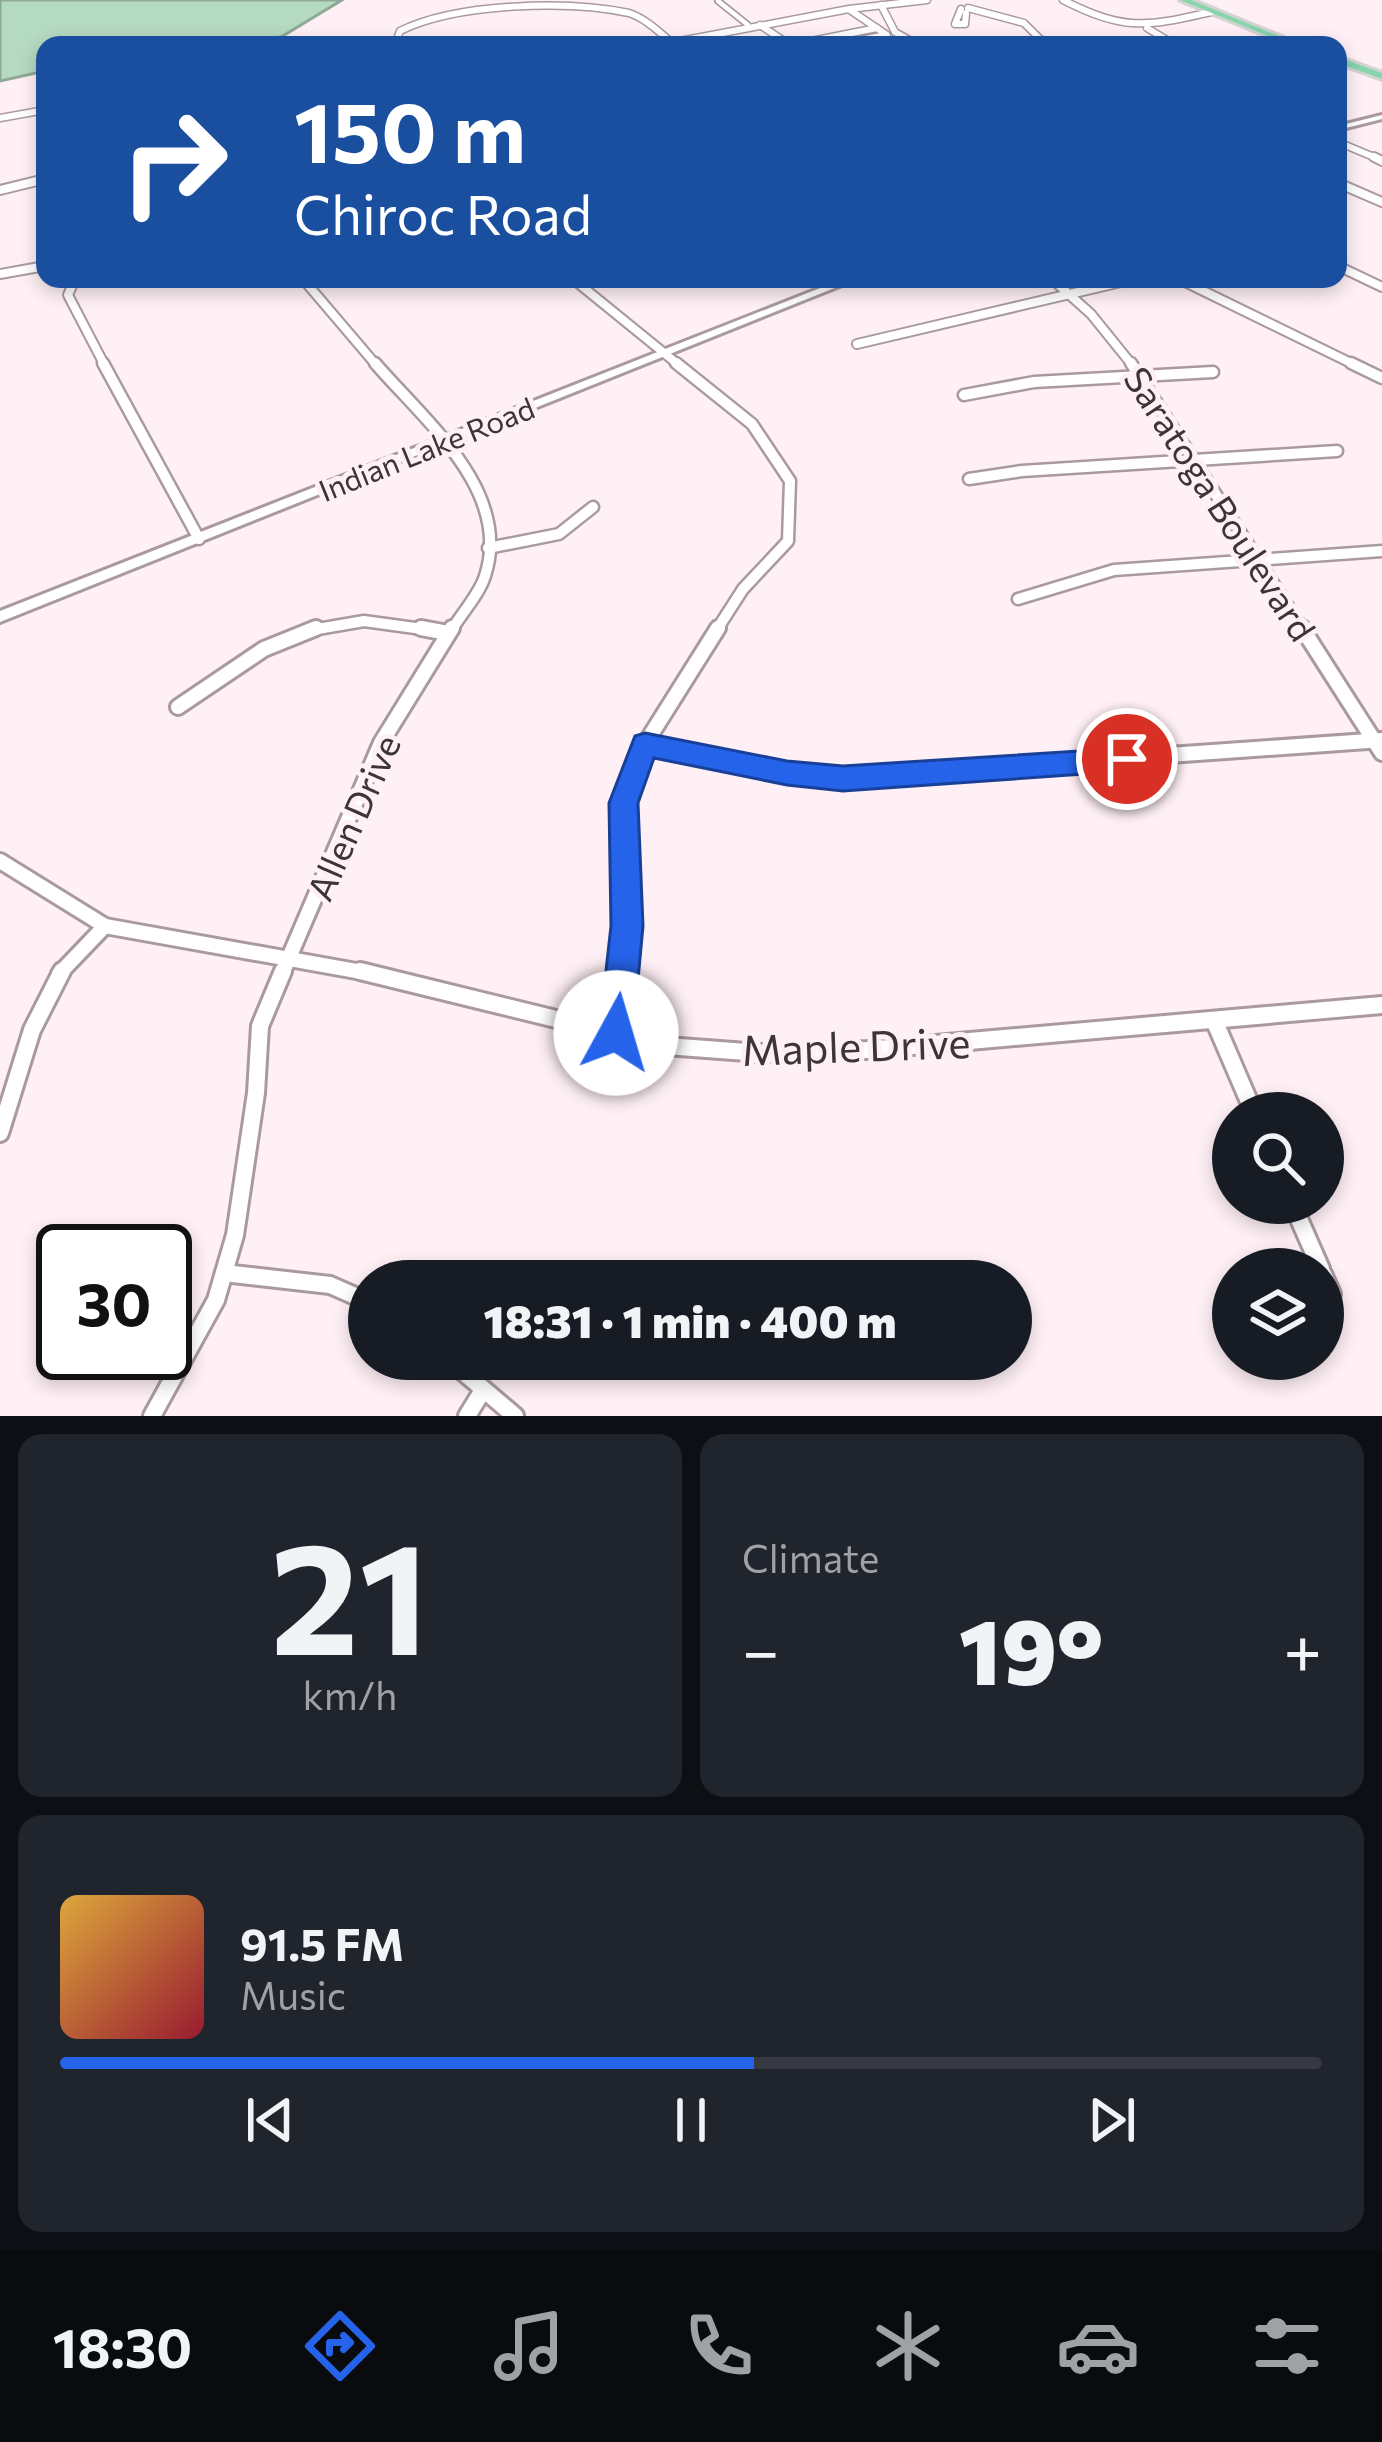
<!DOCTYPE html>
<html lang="en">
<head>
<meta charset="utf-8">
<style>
  body { margin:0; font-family:Commissioner,sans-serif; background:#20242c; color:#f1f3f6; height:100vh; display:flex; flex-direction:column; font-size:45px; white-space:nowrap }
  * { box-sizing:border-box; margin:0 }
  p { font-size:39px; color:#9ea1a6 }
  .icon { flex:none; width:66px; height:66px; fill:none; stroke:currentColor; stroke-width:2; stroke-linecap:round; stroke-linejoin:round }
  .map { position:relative; height:1416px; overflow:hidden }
  .panel { display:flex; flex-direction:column; gap:18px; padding:18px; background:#0d0f14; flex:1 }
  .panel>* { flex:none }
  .banner { position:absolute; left:36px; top:36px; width:1311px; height:252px; border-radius:24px; box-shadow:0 6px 18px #0003; background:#1a4fa0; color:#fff; overflow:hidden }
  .fabs { position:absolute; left:1212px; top:1092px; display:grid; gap:24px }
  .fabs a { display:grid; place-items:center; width:132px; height:132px; border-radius:50%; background:#171b24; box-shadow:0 6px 18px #0003; font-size:60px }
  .speed { position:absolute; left:36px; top:1224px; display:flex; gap:24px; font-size:60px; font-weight:700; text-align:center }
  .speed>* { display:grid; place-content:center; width:156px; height:156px; border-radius:50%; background:#171b24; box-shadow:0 6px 18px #0003; line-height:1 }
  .speed .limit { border:6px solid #111; border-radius:18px; background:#fff; color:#111 }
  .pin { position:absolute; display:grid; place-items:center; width:102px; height:102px; color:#fff; margin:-51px; border:6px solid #fff; border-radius:50%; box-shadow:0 3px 12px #0007 }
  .me { position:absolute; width:132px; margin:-66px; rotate:6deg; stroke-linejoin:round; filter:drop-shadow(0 0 9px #0008) }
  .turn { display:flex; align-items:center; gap:42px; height:252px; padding:0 60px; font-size:54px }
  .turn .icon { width:156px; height:156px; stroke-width:2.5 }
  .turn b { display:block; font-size:84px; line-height:102px }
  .big { font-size:90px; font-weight:800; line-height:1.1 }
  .panel .widget { flex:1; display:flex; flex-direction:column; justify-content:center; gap:18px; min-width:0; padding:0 42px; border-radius:24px; background:#20242c }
  .panel .dial { align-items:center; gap:0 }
  .dial b { font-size:156px; line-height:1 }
  .song { display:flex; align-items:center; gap:36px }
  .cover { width:144px; height:144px; border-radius:18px; background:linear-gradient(135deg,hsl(40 70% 55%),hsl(350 70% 35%)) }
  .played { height:12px; border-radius:6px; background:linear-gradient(90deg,#2563eb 55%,#363941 55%) }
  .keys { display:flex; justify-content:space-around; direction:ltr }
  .heat { display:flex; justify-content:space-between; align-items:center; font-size:66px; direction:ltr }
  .panel .tiles { flex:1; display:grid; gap:18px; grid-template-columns:1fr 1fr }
  .widget:last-child { grid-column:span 2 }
  .trip { position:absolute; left:348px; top:1260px; width:684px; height:120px; border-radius:60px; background:#171b24; box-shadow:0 6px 18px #0003; font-weight:800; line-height:120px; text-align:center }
  .dock { display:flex; height:192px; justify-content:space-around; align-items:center; background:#090b0e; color:#9ea1a6 }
  .dock .icon { width:84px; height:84px }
  .dock .active { color:#2563eb }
  .dock b { font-size:54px; color:#f1f3f6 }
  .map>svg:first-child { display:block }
  .water { fill:#b4dac1; stroke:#90a898; stroke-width:3 }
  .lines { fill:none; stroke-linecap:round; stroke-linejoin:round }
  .pedestrian-casing { stroke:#aa9a9f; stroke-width:8 }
  .minor-far4-casing { stroke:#aa9a9f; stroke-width:9 }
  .minor-far3-casing { stroke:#aa9a9f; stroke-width:12 }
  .minor-far2-casing { stroke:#aa9a9f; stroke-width:15 }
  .minor-far1-casing { stroke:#aa9a9f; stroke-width:20 }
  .minor-casing { stroke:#aa9a9f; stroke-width:22 }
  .tertiary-casing { stroke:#aa9a9f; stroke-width:6 }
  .primary-casing { stroke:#d4d3d3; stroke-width:6 }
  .pedestrian { stroke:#fff; stroke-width:4.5 }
  .minor-far4 { stroke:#fff; stroke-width:6 }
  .minor-far3 { stroke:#fff; stroke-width:8 }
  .minor-far2 { stroke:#fff; stroke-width:10 }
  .minor-far1 { stroke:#fff; stroke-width:14 }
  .minor { stroke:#fff; stroke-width:16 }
  .tertiary { fill:#fff; fill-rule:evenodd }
  .primary { fill:#88d4ac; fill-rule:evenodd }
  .route { fill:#2563eb; stroke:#184099; stroke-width:3 }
  .labels { text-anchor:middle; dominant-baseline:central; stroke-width:10; stroke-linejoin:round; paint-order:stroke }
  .far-street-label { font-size:30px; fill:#3c3537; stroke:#fff0f5 }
  .street-label { font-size:36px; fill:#3c3537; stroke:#fff0f5 }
  .near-street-label { font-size:42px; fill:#3c3537; stroke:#fff0f5 }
</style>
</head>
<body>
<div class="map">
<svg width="1382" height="1416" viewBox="0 0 1382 1416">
  <rect width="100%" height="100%" fill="#fff0f5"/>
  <path class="water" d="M0,0H342L281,37L182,45H45V71L0,81Z"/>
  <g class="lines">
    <g class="pedestrian-casing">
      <path id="pedestrian" d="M718,1L748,25"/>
    </g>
    <g class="minor-far4-casing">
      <g id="minor-far4">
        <path d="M1063,0C1124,31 1146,27 1211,12"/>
        <path d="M881,5L895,32L918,45"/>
        <path d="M968,8L1024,23L1046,45"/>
        <path d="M961,9L955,24H965L966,13"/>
        <path d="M850,10L887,35L884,43L873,45"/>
        <path d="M760,25L790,45"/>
        <path d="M1147,28L1167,40L1160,42"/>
        <path d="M395,45L400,31C457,3 568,0 629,13C647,19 661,34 675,45"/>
        <path d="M659,45L849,9L927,0"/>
        <path d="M791,45L877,28"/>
        <path d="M835,45L881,36"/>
        <path d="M0,118L45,110"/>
        <path d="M1338,142L1381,160"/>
      </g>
    </g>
    <g class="minor-far3-casing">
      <g id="minor-far3">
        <path d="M1374,157L1382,161"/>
        <path d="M1338,183L1382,202"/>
        <path d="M0,190L45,179"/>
        <path d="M1338,266L1382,287"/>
        <path d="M0,274L45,266"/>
        <path d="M75,279L68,295L105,366"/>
        <path d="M303,279L377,366"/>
        <path d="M573,279L680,366"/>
        <path d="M1052,279L1091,314L1133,366"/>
        <path d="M1179,279L1357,366"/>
        <path d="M857,344L1134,279"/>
      </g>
    </g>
    <g class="minor-far2-casing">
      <g id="minor-far2">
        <path d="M103,363L199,539"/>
        <path d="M375,363C423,419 513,491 485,576C479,595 461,614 451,631"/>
        <path d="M676,363L752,424L790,481L788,541L743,589L716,631"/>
        <path d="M1131,363L1304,631"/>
        <path d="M1351,363L1382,378"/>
        <path d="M964,395L1034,382L1213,372"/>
        <path d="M969,479L1022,471L1337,451"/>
        <path d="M488,548L559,534L593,507"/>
        <path d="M1018,599L1114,570L1382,551"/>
        <path d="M306,631L364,621L437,631"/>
      </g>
    </g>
    <g class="minor-far1-casing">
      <g id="minor-far1">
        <path d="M421,628L448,633"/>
        <path d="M1302,628L1382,753"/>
        <path d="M178,707L264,649L316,628"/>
        <path d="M645,744L787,773L843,778L1382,740"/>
        <path d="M0,861L105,926L373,974"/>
        <path d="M59,974L105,926"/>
        <path d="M282,974L381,743L452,628"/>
        <path d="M622,974L627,926L624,803L645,744L718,628"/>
      </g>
    </g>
    <g class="minor-casing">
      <g id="minor">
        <path d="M360,971L666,1046L760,1053L867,1050L1382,1005"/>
        <path d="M1214,1020L1254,1113"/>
        <path d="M616,1033L622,971"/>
        <path d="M0,1133L32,1030L62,971"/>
        <path d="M1292,1203L1321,1269"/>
        <path d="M224,1273L330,1285L369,1302"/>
        <path d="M1323,1274L1332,1294"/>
        <path d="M448,1359L515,1416"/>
        <path d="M152,1416L216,1300L235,1235L256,1093L260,1026L283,971"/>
        <path d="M467,1416L483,1390"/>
      </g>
    </g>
    <g class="tertiary-casing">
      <g id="tertiary">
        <path d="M1382,115V119L1338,130V126Z"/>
        <path d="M843,279H857L0,622V611Z"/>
      </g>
    </g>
    <g class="primary-casing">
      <g id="primary">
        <path d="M1180,0H1191L1301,45H1290Z"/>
        <path d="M1338,57L1382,73V79L1338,63Z"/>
      </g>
    </g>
    <use href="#pedestrian" class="pedestrian"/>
    <use href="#minor-far4" class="minor-far4"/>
    <use href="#minor-far3" class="minor-far3"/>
    <use href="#minor-far2" class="minor-far2"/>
    <use href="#minor-far1" class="minor-far1"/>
    <use href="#minor" class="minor"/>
    <use href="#tertiary" class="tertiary"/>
    <use href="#primary" class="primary"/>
  </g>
  <path class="route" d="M645,733L787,761L843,766L1127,748L1137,751L1141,759L1137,768L1127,771L843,791L787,785L654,758L638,803L643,926L633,1033L628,1045L616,1050L604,1045L599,1033L611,926L609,803L635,736Z"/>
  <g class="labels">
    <g class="far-street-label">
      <text transform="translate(426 448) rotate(-22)">Indian Lake Road</text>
    </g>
    <g class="street-label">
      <text transform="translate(1221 503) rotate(57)">Saratoga Boulevard</text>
      <text transform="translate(352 817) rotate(-66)">Allen Drive</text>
    </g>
    <g class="near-street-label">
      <text transform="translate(856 1045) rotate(-2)">Maple Drive</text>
    </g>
  </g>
</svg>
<div class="fabs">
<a><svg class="icon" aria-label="search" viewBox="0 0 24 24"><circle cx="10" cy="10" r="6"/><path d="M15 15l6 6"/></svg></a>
<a><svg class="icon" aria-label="layers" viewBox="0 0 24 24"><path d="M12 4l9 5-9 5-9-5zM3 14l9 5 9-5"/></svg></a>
</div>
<div class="speed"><div class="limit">30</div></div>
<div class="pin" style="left:1127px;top:759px;background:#d93025"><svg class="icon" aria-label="arrive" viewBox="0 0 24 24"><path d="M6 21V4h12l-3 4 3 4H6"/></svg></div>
<svg class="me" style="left:616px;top:1033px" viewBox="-20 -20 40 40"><circle r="19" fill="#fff"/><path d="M0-13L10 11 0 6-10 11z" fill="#2563eb"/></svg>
<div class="trip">18:31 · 1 min · 400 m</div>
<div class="banner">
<div class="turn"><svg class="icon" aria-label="right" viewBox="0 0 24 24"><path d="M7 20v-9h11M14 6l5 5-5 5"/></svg><div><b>150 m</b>Chiroc Road</div></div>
</div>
</div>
<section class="panel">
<div class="tiles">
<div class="widget dial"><b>21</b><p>km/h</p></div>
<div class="widget"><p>Climate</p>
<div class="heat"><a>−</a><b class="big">19°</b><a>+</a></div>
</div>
<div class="widget">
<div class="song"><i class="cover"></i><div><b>91.5 FM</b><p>Music</p></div></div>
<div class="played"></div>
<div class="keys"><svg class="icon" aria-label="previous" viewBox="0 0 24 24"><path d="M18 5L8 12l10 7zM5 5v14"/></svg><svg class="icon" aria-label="pause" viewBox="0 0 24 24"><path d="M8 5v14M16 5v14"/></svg><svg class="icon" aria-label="next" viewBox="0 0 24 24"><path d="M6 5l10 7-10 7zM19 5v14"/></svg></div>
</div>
</div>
</section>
<nav class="dock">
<b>18:30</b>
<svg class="icon active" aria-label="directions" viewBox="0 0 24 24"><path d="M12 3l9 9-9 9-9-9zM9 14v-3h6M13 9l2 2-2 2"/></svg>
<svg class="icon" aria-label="music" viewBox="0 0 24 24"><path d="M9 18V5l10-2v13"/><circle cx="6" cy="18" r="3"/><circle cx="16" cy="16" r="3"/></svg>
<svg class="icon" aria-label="phone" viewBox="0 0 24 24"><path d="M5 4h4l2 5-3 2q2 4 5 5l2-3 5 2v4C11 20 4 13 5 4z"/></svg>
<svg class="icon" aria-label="climate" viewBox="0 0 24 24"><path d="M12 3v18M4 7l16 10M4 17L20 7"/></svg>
<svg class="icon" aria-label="car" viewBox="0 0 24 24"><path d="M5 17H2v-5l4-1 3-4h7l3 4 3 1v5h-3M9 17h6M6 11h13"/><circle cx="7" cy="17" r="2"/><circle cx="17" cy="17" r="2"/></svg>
<svg class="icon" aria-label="filters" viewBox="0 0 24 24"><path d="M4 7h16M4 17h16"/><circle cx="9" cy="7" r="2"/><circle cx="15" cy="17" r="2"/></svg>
</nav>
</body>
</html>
